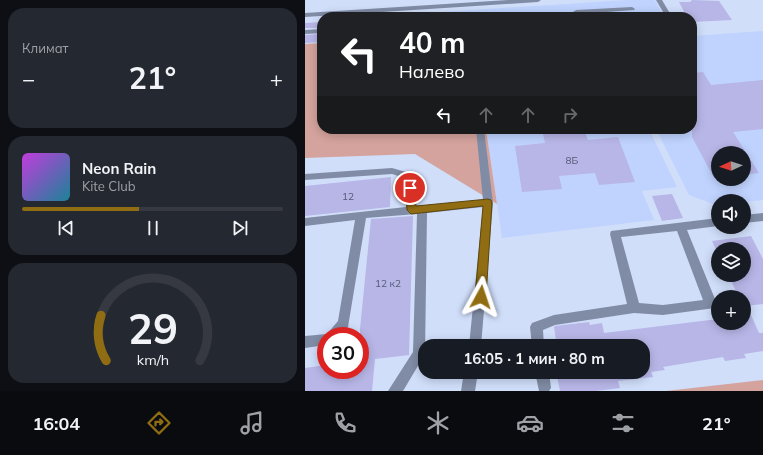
<!DOCTYPE html>
<html lang="ru">
<head>
<meta charset="utf-8">
<style>
  body { margin:0; font-family:Mulish,sans-serif; background:#242831; color:#f1f3f6; height:100vh; display:flex; flex-direction:column; font-size:15px; white-space:nowrap }
  * { box-sizing:border-box; margin:0 }
  p { font-size:13px; color:#9ea1a6 }
  .icon { flex:none; width:22px; height:22px; fill:none; stroke:currentColor; stroke-width:2; stroke-linecap:round; stroke-linejoin:round }
  .map { position:relative; flex:1; overflow:hidden }
  .details { display:flex; flex-direction:column; gap:8px; padding:8px; background:#0d0f14; width:305px }
  .details>* { flex:none }
  .guide { position:absolute; left:12px; top:12px; width:380px; height:122px; border-radius:16px; box-shadow:0 2px 10px #0003; background:#202124; color:#fff; overflow:hidden }
  .needle { width:26px; rotate:267deg }
  .controls { position:absolute; left:406px; top:146px; display:grid; gap:8px }
  .controls a { display:grid; place-items:center; width:40px; height:40px; border-radius:50%; background:#171b24; box-shadow:0 2px 10px #0003; font-size:20px }
  .speed { position:absolute; left:12px; top:327px; display:flex; gap:8px; font-size:20px; font-weight:700; text-align:center }
  .speed>* { display:grid; place-content:center; width:52px; height:52px; border-radius:50%; background:#171b24; box-shadow:0 2px 10px #0003; line-height:1 }
  .speed .limit { border:6px solid #d22; background:#fff; color:#111 }
  .pin { position:absolute; display:grid; place-items:center; width:34px; height:34px; color:#fff; margin:-17px; border:2px solid #fff; border-radius:50%; box-shadow:0 1px 4px #0007 }
  .me { position:absolute; width:44px; margin:-22px; rotate:5deg; stroke-linejoin:round; filter:drop-shadow(0 0 3px #0008) }
  .turn { display:flex; align-items:center; gap:14px; height:84px; padding:0 16px; font-size:18px }
  .turn .icon { width:52px; height:52px; stroke-width:2.5 }
  .turn b { display:block; font-size:28px; line-height:34px }
  .lanes { display:flex; align-items:center; height:38px; padding:0 16px; background:#0003; justify-content:center; gap:20px; direction:ltr }
  .lanes .off { opacity:.35 }
  .big { font-size:30px; font-weight:700; line-height:1.1 }
  .details .card { flex:1; display:flex; flex-direction:column; justify-content:center; gap:6px; min-width:0; padding:0 14px; border-radius:16px; background:#242831 }
  .details .dial { align-items:center; gap:0 }
  .dial svg { height:104px; overflow:visible; fill:none; stroke:#363941; stroke-width:7; stroke-linecap:round; text-anchor:middle }
  .dial text { fill:#f1f3f6; stroke:none }
  .song { display:flex; align-items:center; gap:12px }
  .cover { width:48px; height:48px; border-radius:6px; background:linear-gradient(135deg,hsl(290 70% 55%),hsl(190 70% 35%)) }
  .played { height:4px; border-radius:2px; background:linear-gradient(90deg,#906d12 45%,#363941 45%) }
  .keys { display:flex; justify-content:space-around; direction:ltr }
  .heat { display:flex; justify-content:space-between; align-items:center; font-size:22px; direction:ltr }
  .trip { position:absolute; left:113px; top:339px; width:232px; height:40px; border-radius:16px; background:#171b24; box-shadow:0 2px 10px #0003; font-weight:700; line-height:40px; text-align:center }
  .tab-bar { display:flex; height:64px; justify-content:space-around; align-items:center; background:#090b0e; color:#9ea1a6 }
  .tab-bar .icon { width:28px; height:28px }
  .tab-bar .current { color:#906d12 }
  .tab-bar b { font-size:18px; color:#f1f3f6 }
  main { display:flex; flex:1; min-height:0 }
  .map>svg:first-child { display:block }
  .built { fill:#bfd3fe; fill-rule:evenodd }
  .green { fill:#d4a39d }
  .building { fill:#b7b6e7 }
  .lines { fill:none; stroke-linecap:round; stroke-linejoin:round }
  .minor { fill:#808ca5; fill-rule:evenodd }
  .route { fill:#906d12; stroke:#5e470c }
  .labels { text-anchor:middle; dominant-baseline:central; stroke-width:3.5; stroke-linejoin:round; paint-order:stroke }
  .number-label { font-size:10px; fill:#545a75 }
</style>
</head>
<body>
<main>
<section class="details">
<div class="card"><p>Климат</p>
<div class="heat"><a>−</a><b class="big">21°</b><a>+</a></div>
</div>
<div class="card">
<div class="song"><i class="cover"></i><div><b>Neon Rain</b><p>Kite Club</p></div></div>
<div class="played"></div>
<div class="keys"><svg class="icon" aria-label="previous" viewBox="0 0 24 24"><path d="M18 5L8 12l10 7zM5 5v14"/></svg><svg class="icon" aria-label="pause" viewBox="0 0 24 24"><path d="M8 5v14M16 5v14"/></svg><svg class="icon" aria-label="next" viewBox="0 0 24 24"><path d="M6 5l10 7-10 7zM19 5v14"/></svg></div>
</div>
<div class="card dial"><svg viewBox="0 0 100 80">
<path d="M14 69A42 42 0 1 1 86 69"/>
<path d="M14 69A42 42 0 0 1 10 34" stroke="#906d12"/>
<text x="50" y="56" font-size="32" font-weight="700">29</text>
<text x="50" y="72" font-size="11">km/h</text>
</svg></div>
</section>
<div class="map">
<svg width="458" height="391" viewBox="0 0 458 391">
  <rect width="100%" height="100%" fill="#d0defa"/>
  <g class="built">
    <path d="M322,0H350L359,17H60Z"/>
    <path d="M458,31V200L439,202L413,201V205H411L384,195L351,129H387V36ZM413,153H439V179H413Z"/>
    <path d="M181,129H344L372,187L337,191L349,220L197,238Z"/>
  </g>
  <g class="green">
    <path d="M17,43V129H181L192,204L110,154L0,158V44Z"/>
    <path d="M458,380V391H361Z"/>
  </g>
  <g class="building">
    <path d="M387,0L414,1L427,20L387,22V17H382L374,2H385Z"/>
    <path d="M17,22V28H0V23Z"/>
    <path d="M17,34V42L0,43V35Z"/>
    <path d="M398,72L406,85L458,80V129L428,132L454,173L439,175V153H413V178H409L387,137V73Z"/>
    <path d="M237,129H279L283,140L313,137L330,182L294,185L290,173L254,176L257,189L217,192L210,146L240,143Z"/>
    <path d="M86,177L85,207L0,216V186Z"/>
    <path d="M367,194L378,218L357,221L347,196Z"/>
    <path d="M108,216L104,355L70,359L67,391H0V368L21,365V370H55V329L66,219Z"/>
    <path d="M446,236L458,259V304L439,306V297H434L423,275H439V249H413V254L407,241Z"/>
    <path d="M446,315L454,333H458V351L439,354L441,358L420,361L418,357L358,367L360,370L346,372L348,377L313,381L315,388L291,391H255L252,376L258,375L257,372H338V346H252L249,327L250,326L284,322L285,325L297,323L299,333L413,319V323H439V316Z"/>
  </g>
  <g class="lines">
    <g class="minor">
      <path d="M203,0H236L233,2L0,17V13Z"/>
      <path d="M351,0H357L367,17H361Z"/>
      <path d="M327,7L330,9L329,10L275,14L276,17H270L268,12L271,10Z"/>
      <path d="M17,29V33L0,34V30Z"/>
      <path d="M171,129H179L188,203L176,346H164L178,207L122,213L120,354L98,391H83L108,352L112,214L61,218L43,327L35,336H21V345L0,348V336L22,334L33,321L50,220L0,226V218L101,207L100,178L87,174L0,180V174L87,168L108,174L110,176L111,206L178,200Z"/>
      <path d="M458,213V221L439,223V215Z"/>
      <path d="M413,218V226L382,230L412,304L410,308L358,315L329,313L250,325L238,330L239,346H227L225,327L227,323L249,315L322,304L305,234L306,231ZM372,231L398,300L358,305L334,303L316,237Z"/>
      <path d="M159,372H173L170,391H156Z"/>
      <path d="M230,372H244L246,388L244,391H234Z"/>
    </g>
  </g>
  <path class="route" d="M105,184L110,188L111,206L183,199L186,200L187,203L181,297L179,300L176,302L172,300L170,297L178,206L106,214L102,210L101,188Z"/>
  <g class="labels">
    <g class="number-label">
      <text x="267" y="160">8Б</text>
      <text x="43" y="196">12</text>
      <text x="83" y="283">12 к2</text>
    </g>
  </g>
</svg>
<div class="controls">
<a><svg class="needle" viewBox="-14 -14 28 28"><path d="M0-13l5 13h-10z" fill="#e53935"/><path d="M0 13l5-13h-10z" fill="#9ea1a6"/></svg></a>
<a><svg class="icon" aria-label="sound" viewBox="0 0 24 24"><path d="M4 9h4l5-4v14l-5-4H4zM17 9q2 3 0 6"/></svg></a>
<a><svg class="icon" aria-label="layers" viewBox="0 0 24 24"><path d="M12 4l9 5-9 5-9-5zM3 14l9 5 9-5"/></svg></a>
<a>+</a>
</div>
<div class="speed"><div class="limit">30</div></div>
<div class="pin" style="left:105px;top:188px;background:#d93025"><svg class="icon" aria-label="arrive" viewBox="0 0 24 24"><path d="M6 21V4h12l-3 4 3 4H6"/></svg></div>
<svg class="me" style="left:176px;top:297px" viewBox="-20 -20 40 40"><path d="M0-17L14 15 0 8-14 15z" fill="#906d12" stroke="#fff" stroke-width="4"/></svg>
<div class="trip">16:05 · 1 мин · 80 m</div>
<div class="guide">
<div class="turn"><svg class="icon" aria-label="left" viewBox="0 0 24 24"><path d="M17 20v-9H6M10 6l-5 5 5 5"/></svg><div><b>40 m</b>Налево</div></div>
<div class="lanes"><svg class="icon" aria-label="left" viewBox="0 0 24 24"><path d="M17 20v-9H6M10 6l-5 5 5 5"/></svg><svg class="icon off" aria-label="ahead" viewBox="0 0 24 24"><path d="M12 20V5M6 11l6-6 6 6"/></svg><svg class="icon off" aria-label="ahead" viewBox="0 0 24 24"><path d="M12 20V5M6 11l6-6 6 6"/></svg><svg class="icon off" aria-label="right" viewBox="0 0 24 24"><path d="M7 20v-9h11M14 6l5 5-5 5"/></svg></div>
</div>
</div>
</main>
<nav class="tab-bar">
<b>16:04</b>
<svg class="icon current" aria-label="directions" viewBox="0 0 24 24"><path d="M12 3l9 9-9 9-9-9zM9 14v-3h6M13 9l2 2-2 2"/></svg>
<svg class="icon" aria-label="music" viewBox="0 0 24 24"><path d="M9 18V5l10-2v13"/><circle cx="6" cy="18" r="3"/><circle cx="16" cy="16" r="3"/></svg>
<svg class="icon" aria-label="phone" viewBox="0 0 24 24"><path d="M5 4h4l2 5-3 2q2 4 5 5l2-3 5 2v4C11 20 4 13 5 4z"/></svg>
<svg class="icon" aria-label="climate" viewBox="0 0 24 24"><path d="M12 3v18M4 7l16 10M4 17L20 7"/></svg>
<svg class="icon" aria-label="car" viewBox="0 0 24 24"><path d="M5 17H2v-5l4-1 3-4h7l3 4 3 1v5h-3M9 17h6M6 11h13"/><circle cx="7" cy="17" r="2"/><circle cx="17" cy="17" r="2"/></svg>
<svg class="icon" aria-label="filters" viewBox="0 0 24 24"><path d="M4 7h16M4 17h16"/><circle cx="9" cy="7" r="2"/><circle cx="15" cy="17" r="2"/></svg>
<b>21°</b>
</nav>
</body>
</html>
